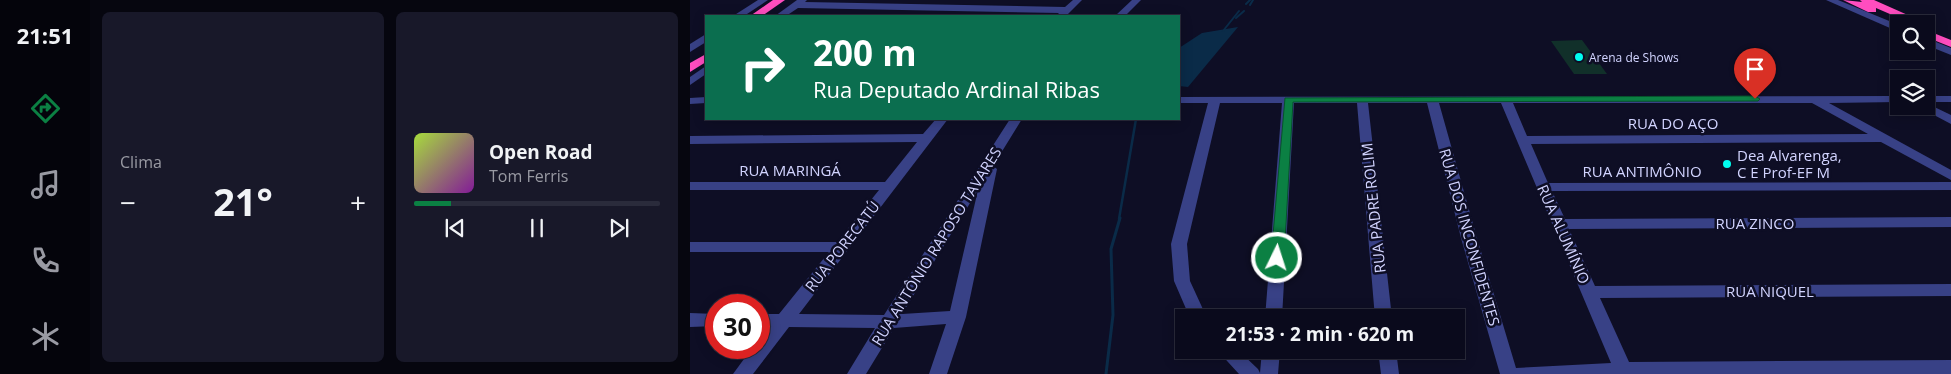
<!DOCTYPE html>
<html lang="pt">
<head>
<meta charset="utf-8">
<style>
  body { margin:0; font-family:"Open Sans",sans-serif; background:#181829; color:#f1f3f6; height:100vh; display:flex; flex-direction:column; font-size:19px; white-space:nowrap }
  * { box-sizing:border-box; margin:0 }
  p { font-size:16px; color:#999aa3 }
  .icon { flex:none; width:28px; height:28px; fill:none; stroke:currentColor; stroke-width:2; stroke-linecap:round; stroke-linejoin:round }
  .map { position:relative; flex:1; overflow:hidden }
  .drawer { display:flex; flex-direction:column; gap:12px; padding:12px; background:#06060f; width:600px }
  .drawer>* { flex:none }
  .top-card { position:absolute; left:15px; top:15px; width:475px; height:105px; border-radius:0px; box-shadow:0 2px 12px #0003,0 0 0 1px #2a2b3b; background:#0b6e4f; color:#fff; overflow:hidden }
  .buttons { position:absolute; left:1200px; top:15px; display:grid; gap:10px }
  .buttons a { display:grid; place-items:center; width:45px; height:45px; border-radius:0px; background:#0a0a1c; box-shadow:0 2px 12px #0003,0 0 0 1px #2a2b3b; font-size:25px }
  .speed { position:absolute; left:15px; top:294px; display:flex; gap:10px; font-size:25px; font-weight:700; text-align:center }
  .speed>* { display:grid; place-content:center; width:65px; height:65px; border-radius:50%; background:#0a0a1c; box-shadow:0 2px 12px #0003,0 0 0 1px #2a2b3b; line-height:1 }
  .speed .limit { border:8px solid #d22; background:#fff; color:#111 }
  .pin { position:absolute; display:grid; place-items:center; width:42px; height:42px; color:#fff; margin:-51px -21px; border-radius:50% 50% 50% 0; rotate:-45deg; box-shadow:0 0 5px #0007 }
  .pin .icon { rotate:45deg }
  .me { position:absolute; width:55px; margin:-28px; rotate:4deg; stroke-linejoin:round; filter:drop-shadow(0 0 4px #0008) }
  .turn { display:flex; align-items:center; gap:18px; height:105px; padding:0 25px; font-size:22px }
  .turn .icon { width:65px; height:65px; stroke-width:2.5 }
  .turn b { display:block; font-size:35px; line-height:42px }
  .big { font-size:38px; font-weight:700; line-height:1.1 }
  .drawer .tile { flex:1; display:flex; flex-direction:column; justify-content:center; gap:8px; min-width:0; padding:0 18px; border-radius:8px; background:#181829 }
  .song { display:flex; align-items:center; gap:15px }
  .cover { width:60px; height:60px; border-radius:8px; background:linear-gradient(135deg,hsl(80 70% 55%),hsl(290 70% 35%)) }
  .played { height:5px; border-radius:2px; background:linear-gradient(90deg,#0b8043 15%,#2a2b3b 15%) }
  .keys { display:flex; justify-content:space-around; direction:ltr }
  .heat { display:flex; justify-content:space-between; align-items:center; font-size:28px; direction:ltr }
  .drawer .tiles { flex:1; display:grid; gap:12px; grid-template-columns:repeat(2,1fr) }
  .trip { position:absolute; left:485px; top:309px; width:290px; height:50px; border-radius:0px; background:#0a0a1c; box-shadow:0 2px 12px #0003,0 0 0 1px #2a2b3b; font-weight:700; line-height:50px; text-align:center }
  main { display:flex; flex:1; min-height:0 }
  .tab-bar { display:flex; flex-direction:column; width:90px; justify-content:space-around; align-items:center; background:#04040b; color:#999aa3 }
  .tab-bar .icon { width:35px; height:35px }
  .tab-bar .active { color:#0b8043 }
  .tab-bar b { font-size:22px; color:#f1f3f6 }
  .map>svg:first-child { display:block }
  .green { fill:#11302a }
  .water { fill:#0a2b48 }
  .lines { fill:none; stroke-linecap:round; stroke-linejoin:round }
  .stream-far2 { stroke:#0a2b48; stroke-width:2 }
  .stream-far1 { stroke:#0a2b48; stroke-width:2.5 }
  .stream { stroke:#0a2b48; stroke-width:3 }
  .minor { fill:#384186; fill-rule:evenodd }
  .highway { fill:#ff4dbf; fill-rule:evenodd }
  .route { fill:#0b8043; stroke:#07532c }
  .poi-dot { fill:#00fdef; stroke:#0e0e25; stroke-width:2 }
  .labels { text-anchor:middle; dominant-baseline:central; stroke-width:5; stroke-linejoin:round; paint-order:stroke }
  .far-poi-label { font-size:12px; fill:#d2d4ff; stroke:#0e0e25; text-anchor:start }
  .street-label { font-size:15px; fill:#d2d4ff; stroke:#0e0e25 }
  .poi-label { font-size:15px; fill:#d2d4ff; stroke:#0e0e25; text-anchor:start }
</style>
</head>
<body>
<main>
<nav class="tab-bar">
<b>21:51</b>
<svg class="icon active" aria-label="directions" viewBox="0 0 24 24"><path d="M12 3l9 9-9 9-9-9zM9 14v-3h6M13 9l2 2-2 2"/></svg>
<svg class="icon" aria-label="music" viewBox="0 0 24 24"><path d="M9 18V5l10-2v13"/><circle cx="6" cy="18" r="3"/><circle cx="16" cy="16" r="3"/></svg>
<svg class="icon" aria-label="phone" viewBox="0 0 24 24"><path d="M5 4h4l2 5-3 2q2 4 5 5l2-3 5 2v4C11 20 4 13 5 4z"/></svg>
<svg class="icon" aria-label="climate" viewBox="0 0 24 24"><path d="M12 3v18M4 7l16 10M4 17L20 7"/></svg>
</nav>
<section class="drawer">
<div class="tiles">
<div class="tile"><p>Clima</p>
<div class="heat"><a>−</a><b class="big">21°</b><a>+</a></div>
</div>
<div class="tile">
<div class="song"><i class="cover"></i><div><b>Open Road</b><p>Tom Ferris</p></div></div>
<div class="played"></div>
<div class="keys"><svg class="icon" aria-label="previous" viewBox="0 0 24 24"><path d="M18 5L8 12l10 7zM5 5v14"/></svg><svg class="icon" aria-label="pause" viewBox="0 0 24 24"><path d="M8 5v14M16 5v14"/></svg><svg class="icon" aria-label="next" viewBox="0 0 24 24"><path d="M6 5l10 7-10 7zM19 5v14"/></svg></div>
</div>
</div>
</section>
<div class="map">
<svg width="1261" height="374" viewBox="0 0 1261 374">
  <rect width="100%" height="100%" fill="#0e0e25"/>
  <path class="green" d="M892,40L917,74H884L861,41Z"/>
  <path class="water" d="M548,27L498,87L489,86V48L512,33Z"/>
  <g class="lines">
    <g class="stream-far2">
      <path d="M556,4L560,0"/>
      <path d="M560,5L563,0"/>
      <path d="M546,18L554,11"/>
      <path d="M533,31L549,11"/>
    </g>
    <path class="stream-far1" d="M429,219L446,119"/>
    <path class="stream" d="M416,374L423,315L421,249L430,218"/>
    <g class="minor">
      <path d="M68,0H78L54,16H43Z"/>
      <path d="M107,0H117L115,2L375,7L383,0H392L376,16H366L369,13L108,8L96,16H85Z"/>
      <path d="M442,0H451L435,16H425Z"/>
      <path d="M1136,0H1148L1209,25V32Z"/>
      <path d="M16,34V42L0,52V44Z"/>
      <path d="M1236,38L1261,48V55L1236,45Z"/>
      <path d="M16,66V74L0,85V77Z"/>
      <path d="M1209,96V102L1139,103L1261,170V180L1191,142L841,144L858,183L1261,182V190L862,191L875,219L1261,217V227L879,229L905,286L1261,284V296L910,298L939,362L1261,360V374H810L771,238L737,103H678L702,318H685L667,103H604L592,318H575L592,103H530L497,244L500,281L517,318H500L484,281L481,244L518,103H489V97ZM749,103H811L921,363L826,368L787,238ZM823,103H1122L1178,134L837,136Z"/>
      <rect x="1236" y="96" width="25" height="6"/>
      <path d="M16,97V103L0,104V98Z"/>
      <path d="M1236,103L1261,115V124L1227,106H1236Z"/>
      <path d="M246,119H258L109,314L194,315L320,119H332L303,166L307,169L276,317L257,374H239L256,324L204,328L176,374H157L185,328L99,327L63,374H43L62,348H69V340L79,327L69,326V314H89L139,252H0V242H147L189,190H0V182H195L227,142L0,144V136L233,134ZM288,190L260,311L212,314Z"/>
      <path d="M0,313L26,314V326L0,327Z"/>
      <path d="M527,350H548L568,369L570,373L572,350H590L588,374H549Z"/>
      <path d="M688,350H706L709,374H691Z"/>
    </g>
    <g class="highway">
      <path d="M83,0H95L72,16H60Z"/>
      <path d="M1153,0L1172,2L1170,0H1184L1238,24L1236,26V24H1223L1186,8V12H1178Z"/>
      <path d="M1236,30L1261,40V47L1236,37Z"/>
      <path d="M16,54V62L0,72V63Z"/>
    </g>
  </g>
  <path class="route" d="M1065,96L1070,99L1068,101L603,102L594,258L592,261H583L581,258L595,98Z"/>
  <g class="poi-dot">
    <circle cx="889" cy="57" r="5"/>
    <circle cx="1037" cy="164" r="5"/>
  </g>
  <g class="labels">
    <g class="far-poi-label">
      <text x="899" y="57">Arena de Shows</text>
    </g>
    <g class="street-label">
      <text x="983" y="123">RUA DO AÇO</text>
      <text x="100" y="170">RUA MARINGÁ</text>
      <text x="952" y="171">RUA ANTIMÔNIO</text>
      <text transform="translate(683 208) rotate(-96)">RUA PADRE ROLIM</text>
      <text x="1065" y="223">RUA ZINCO</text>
      <text transform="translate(874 234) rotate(66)">RUA ALUMÍNIO</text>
      <text transform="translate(780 237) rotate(74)">RUA DOS INCONFIDENTES</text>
      <text transform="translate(152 246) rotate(-52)">RUA PORECATÚ</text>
      <text transform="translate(246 246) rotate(-58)">RUA ANTÔNIO RAPOSO TAVARES</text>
      <text x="1080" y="291">RUA NIQUEL</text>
    </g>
    <g class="poi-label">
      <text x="1047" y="155">Dea Alvarenga,<tspan x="1047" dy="17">C E Prof-EF M</tspan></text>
    </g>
  </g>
</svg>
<div class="buttons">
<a><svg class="icon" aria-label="search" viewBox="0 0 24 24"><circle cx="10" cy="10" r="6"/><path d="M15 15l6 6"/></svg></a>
<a><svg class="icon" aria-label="layers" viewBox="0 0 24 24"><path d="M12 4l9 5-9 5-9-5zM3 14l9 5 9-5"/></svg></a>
</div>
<div class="speed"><div class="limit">30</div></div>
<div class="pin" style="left:1065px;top:99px;background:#d93025"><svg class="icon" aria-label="arrive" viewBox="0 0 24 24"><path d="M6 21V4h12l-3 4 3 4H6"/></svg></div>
<svg class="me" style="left:587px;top:258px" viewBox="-20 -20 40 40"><circle r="17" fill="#0b8043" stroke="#fff" stroke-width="3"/><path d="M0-11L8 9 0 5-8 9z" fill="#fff"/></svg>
<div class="trip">21:53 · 2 min · 620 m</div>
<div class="top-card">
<div class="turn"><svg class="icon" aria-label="right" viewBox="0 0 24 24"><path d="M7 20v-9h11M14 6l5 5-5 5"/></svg><div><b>200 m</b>Rua Deputado Ardinal Ribas</div></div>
</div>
</div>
</main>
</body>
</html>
